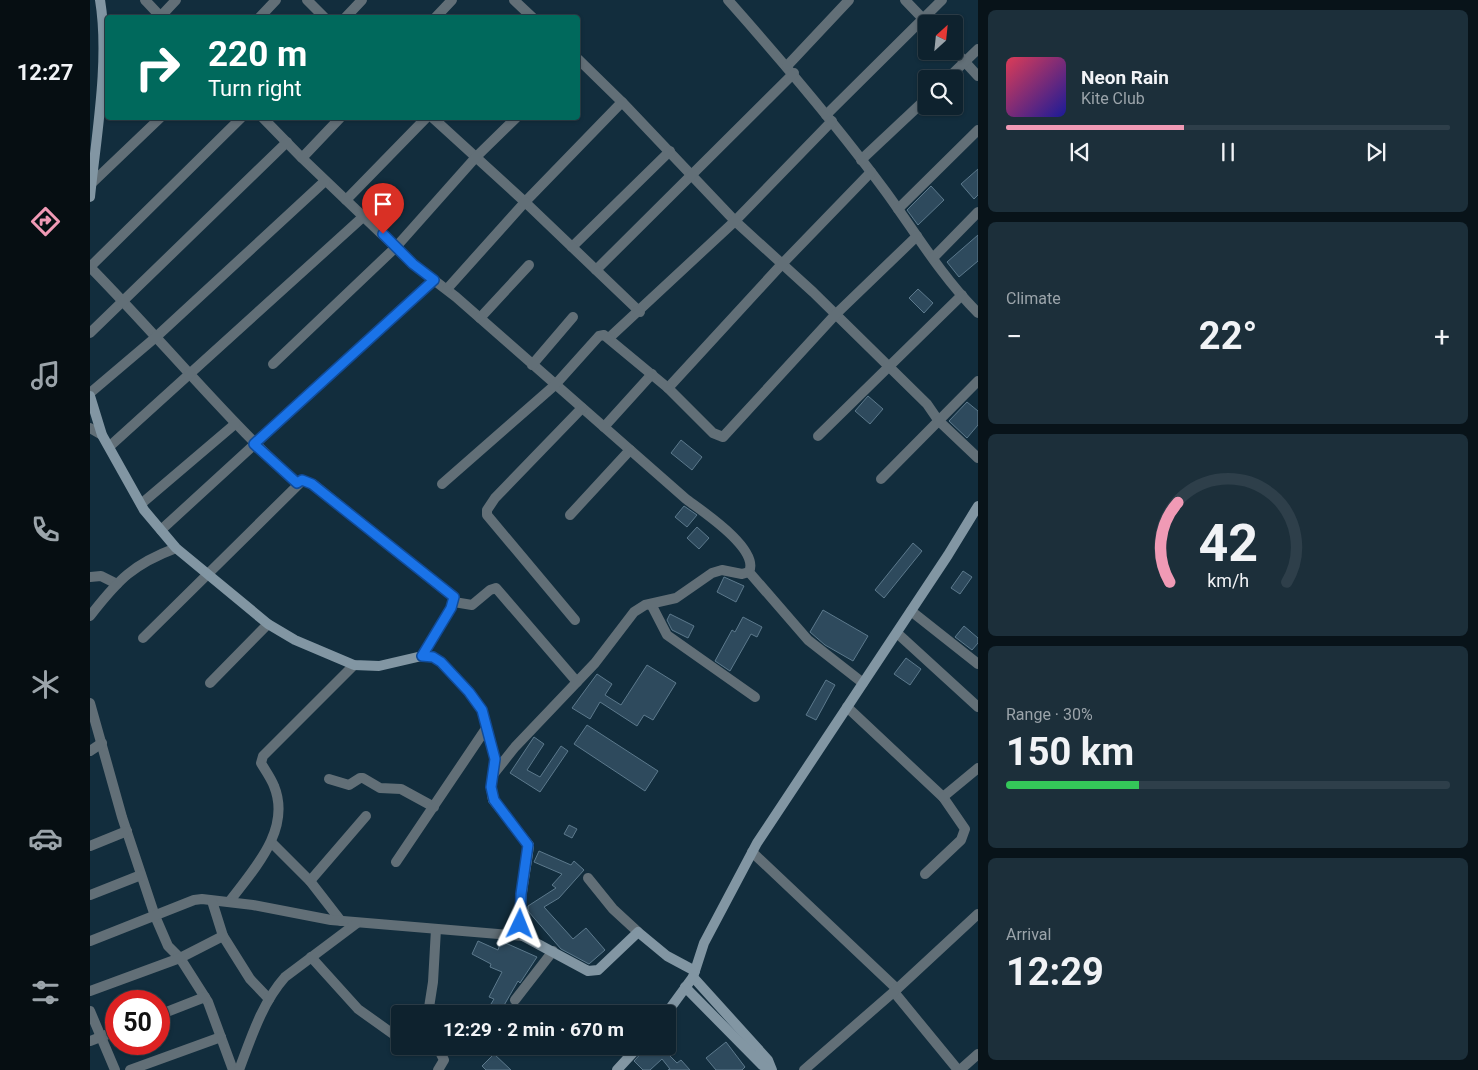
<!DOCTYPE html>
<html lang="en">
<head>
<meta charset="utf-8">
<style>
  body { margin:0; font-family:Roboto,sans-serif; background:#1c2f3a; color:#f1f3f6; height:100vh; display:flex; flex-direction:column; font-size:19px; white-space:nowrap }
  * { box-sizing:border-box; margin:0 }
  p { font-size:16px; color:#9ba4aa }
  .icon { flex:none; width:28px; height:28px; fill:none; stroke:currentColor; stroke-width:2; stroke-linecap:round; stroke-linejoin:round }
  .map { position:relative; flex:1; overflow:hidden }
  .drawer { display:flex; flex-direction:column; gap:10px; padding:10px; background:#081319; width:500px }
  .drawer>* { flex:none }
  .banner { position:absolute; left:15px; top:15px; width:475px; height:105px; border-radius:5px; box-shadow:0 1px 4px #0004,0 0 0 1px #2e3f4a; background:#00695c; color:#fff; overflow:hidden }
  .needle { width:32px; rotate:27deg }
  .tools { position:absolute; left:828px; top:15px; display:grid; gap:10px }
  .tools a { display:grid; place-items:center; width:45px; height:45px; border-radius:5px; background:#0e222e; box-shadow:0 1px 4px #0004,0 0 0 1px #2e3f4a; font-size:25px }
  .speed { position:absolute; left:15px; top:990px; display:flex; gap:10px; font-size:25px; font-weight:700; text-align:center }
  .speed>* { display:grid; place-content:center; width:65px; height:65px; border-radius:50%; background:#0e222e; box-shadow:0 1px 4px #0004,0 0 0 1px #2e3f4a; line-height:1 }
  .speed .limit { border:8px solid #d22; background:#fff; color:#111 }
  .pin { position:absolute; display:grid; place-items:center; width:42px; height:42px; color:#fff; margin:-51px -21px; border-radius:50% 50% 50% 0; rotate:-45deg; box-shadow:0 0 5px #0007 }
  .pin .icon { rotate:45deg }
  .me { position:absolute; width:55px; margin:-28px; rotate:2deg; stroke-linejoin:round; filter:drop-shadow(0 0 4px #0008) }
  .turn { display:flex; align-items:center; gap:18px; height:105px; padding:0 20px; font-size:22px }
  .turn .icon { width:65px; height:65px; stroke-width:2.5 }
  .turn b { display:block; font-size:35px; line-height:42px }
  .big { font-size:38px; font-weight:700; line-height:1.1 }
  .drawer .tile { flex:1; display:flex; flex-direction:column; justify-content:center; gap:8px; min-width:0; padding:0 18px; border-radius:8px; background:#1c2f3a }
  .drawer .dial { align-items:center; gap:0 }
  .dial svg { height:130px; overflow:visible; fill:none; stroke:#2e3f4a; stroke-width:7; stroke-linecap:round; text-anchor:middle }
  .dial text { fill:#f1f3f6; stroke:none }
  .song { display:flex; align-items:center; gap:15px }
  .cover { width:60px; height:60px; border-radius:8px; background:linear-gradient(135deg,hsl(350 70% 55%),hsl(240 70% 35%)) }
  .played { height:5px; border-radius:2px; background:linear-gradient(90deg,#f09ab5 40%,#2e3f4a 40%) }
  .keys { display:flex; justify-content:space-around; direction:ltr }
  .heat { display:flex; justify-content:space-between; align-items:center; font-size:28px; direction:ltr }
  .charge { height:8px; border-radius:4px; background:linear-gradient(90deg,#34c759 30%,#2e3f4a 0) }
  .trip { position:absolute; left:301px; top:1005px; width:285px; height:50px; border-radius:5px; background:#0e222e; box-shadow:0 1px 4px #0004,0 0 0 1px #2e3f4a; font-weight:700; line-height:50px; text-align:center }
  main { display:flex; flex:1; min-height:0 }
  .tabs { display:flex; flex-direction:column; width:90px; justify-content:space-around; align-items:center; background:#060e12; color:#9ba4aa }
  .tabs .icon { width:35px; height:35px }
  .tabs .selected { color:#f09ab5 }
  .tabs b { font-size:22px; color:#f1f3f6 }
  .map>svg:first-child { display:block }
  .building { fill:#2e4a5d; stroke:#5c798c }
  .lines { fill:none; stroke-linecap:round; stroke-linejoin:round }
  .street { stroke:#626f77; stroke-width:10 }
  .secondary { stroke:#8296a3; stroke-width:10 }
  .route-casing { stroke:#114b97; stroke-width:12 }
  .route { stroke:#1a73e8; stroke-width:9 }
</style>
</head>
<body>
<main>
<nav class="tabs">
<b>12:27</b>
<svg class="icon selected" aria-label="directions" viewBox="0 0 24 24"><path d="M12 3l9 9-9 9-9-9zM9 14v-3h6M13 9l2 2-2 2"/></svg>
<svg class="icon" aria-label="music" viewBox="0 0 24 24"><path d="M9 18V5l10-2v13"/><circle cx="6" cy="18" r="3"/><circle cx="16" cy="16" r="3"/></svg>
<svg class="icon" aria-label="phone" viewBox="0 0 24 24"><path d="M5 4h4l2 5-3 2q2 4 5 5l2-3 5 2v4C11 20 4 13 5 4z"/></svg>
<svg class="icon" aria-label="climate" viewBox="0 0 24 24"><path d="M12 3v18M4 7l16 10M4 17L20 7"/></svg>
<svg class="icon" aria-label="car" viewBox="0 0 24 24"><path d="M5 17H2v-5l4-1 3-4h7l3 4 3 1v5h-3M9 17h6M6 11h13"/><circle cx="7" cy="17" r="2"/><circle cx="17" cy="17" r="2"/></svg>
<svg class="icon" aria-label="filters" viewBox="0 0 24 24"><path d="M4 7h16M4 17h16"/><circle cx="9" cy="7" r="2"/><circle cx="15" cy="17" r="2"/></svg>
</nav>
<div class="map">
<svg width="888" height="1070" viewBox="0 0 888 1070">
  <rect width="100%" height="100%" fill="#122d3d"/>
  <g class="building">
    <path d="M888,169V195L884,199L871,184Z"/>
    <path d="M841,186L854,200L828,225L817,210Z"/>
    <path d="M888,235V261L869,277L857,262Z"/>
    <path d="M828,289L843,303L834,313L819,298Z"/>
    <path d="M778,396L793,409L780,424L765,411Z"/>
    <path d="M877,402L888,411V425L877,438L859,421Z"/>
    <path d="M591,440L612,457L602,470L581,453Z"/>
    <path d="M594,506L607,515L597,527L585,517Z"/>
    <path d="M607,527L619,538L609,549L597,538Z"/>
    <path d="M823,543L832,551L794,598L785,590Z"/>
    <path d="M873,571L882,577L870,594L861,588Z"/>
    <path d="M634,577L654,586L646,602L627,592Z"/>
    <path d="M733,610L778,636L763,661L735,645L720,632Z"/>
    <path d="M580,614L604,626L598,638L582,630L577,620Z"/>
    <path d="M653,617L672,627L667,637L661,634L640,671L625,661L642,630L645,632Z"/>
    <path d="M874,626L888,638V643L882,650L865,637Z"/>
    <path d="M816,658L831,669L820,685L804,674Z"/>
    <path d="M557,665L586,683L563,720L554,715L547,726L510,702L500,719L482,708L507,674L522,684L515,695L531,705Z"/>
    <path d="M736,680L745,685L726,720L716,715Z"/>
    <path d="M497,725L568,771L555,791L484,744Z"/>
    <path d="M444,737L454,744L437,770L450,777L471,746L478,751L450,792L420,773Z"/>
    <path d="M479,825L487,829L482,838L474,834Z"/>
    <path d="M449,851L481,865L484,861L494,870L469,898L454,907L483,939L496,928L515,950L499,964L471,949L438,911V906L466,888L462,885L472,874L444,862Z"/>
    <path d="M388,941L408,950L411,941L447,957L430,983L428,981L409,1014H395L404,999L399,997L412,972L400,967L401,964L382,954Z"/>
    <path d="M636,1042L655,1067L652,1070H626L616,1058Z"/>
    <path d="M558,1046H570L587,1063L591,1060L600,1070H578L580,1069L572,1059L560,1070H553L544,1061Z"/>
    <path d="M404,1054L421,1070H396L392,1066Z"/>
  </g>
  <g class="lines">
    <g class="street">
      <path d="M55,0L72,18"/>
      <path d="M217,0L235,18"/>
      <path d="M424,0L443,18"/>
      <path d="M638,0C693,62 747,125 796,192C825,232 852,277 888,313"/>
      <path d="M815,0L838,24"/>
      <path d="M71,16L86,0"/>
      <path d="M169,18L186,0"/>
      <path d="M255,18L272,0"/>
      <path d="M345,18L362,0"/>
      <path d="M864,50L888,76"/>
      <path d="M488,59L532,102"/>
      <path d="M697,66L759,0"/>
      <path d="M857,79L888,49"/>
      <path d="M736,115L852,0"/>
      <path d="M173,118L212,158"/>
      <path d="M250,118L212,158L323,264L366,297L596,499C612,511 670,549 659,572L718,640L773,683"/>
      <path d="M343,118L435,202L532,102L645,221L723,292L837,404L848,420L888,458"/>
      <path d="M771,160L836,99"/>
      <path d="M1,184L70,118"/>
      <path d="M256,200L336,118"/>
      <path d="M808,209L888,130"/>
      <path d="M482,247L580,151"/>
      <path d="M843,258L888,212"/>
      <path d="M0,267C70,338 133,416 207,483"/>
      <path d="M0,267L151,118"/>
      <path d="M506,270L704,73"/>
      <path d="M357,289L435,202L550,312"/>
      <path d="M390,318L439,265"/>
      <path d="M0,333L197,142"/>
      <path d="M519,338L645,221L742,121"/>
      <path d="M183,364L306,247L386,157L426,118"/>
      <path d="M442,365L483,317"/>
      <path d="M578,388L692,264L781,172"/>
      <path d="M0,393L66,337L235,181"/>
      <path d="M514,427L562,374"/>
      <path d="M0,428L12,435"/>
      <path d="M728,436L872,295"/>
      <path d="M20,446L274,216"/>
      <path d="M791,479L888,381"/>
      <path d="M352,484L465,385L509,336L514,335L578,388L623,433L633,437L745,315L827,236"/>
      <path d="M51,504L145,424"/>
      <path d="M480,515L540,450"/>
      <path d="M71,530L344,280"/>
      <path d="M0,577L11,576L27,584"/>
      <path d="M364,602L382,605L400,590L406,588L487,682"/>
      <path d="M561,604L577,635L665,697"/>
      <path d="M821,611L888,664"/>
      <path d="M0,616C28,580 43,564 86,548"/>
      <path d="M485,620L397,515V510L405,498L492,408"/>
      <path d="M807,633L888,707"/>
      <path d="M53,638L212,481L223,484L364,597L361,608L332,656"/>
      <path d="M120,683L178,624"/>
      <path d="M0,703L32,817L65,916L78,946L90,958L118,1002L143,1070"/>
      <path d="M757,707L853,797L875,829L871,840L835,874"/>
      <path d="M0,751L12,743"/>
      <path d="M402,776L425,747L505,663L544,612L555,605L586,598L622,573L632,570L652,574L659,572"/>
      <path d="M239,779L259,785L270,778H273L290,788L311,789L344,807"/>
      <path d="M853,797L888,768"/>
      <path d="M182,843L220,881L251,921"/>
      <path d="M0,846L37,831"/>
      <path d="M662,852L807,989"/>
      <path d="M306,862L397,727"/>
      <path d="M498,878L523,909L548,932"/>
      <path d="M220,881L276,816"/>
      <path d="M0,895L51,875"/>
      <path d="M139,902C163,870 202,830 184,786C181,778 175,770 171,763L173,756L264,665"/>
      <path d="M133,936L160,979L179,999"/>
      <path d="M0,941L104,900L112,899L163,905L241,920L433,936"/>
      <path d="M221,957L268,1009L310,1039"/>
      <path d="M0,991L90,958L133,936L122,901"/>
      <path d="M804,992L868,1070"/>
      <path d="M425,1000L463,951"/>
      <path d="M0,1011L25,1070"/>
      <path d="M338,1014L343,982L346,929"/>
      <path d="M69,1015L115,997"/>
      <path d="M0,1041L26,1031"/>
      <path d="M347,1046L354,1060L348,1070"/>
      <path d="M40,1070L131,1037"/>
      <path d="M149,1070C161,1038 172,1003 195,977L267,923"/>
      <path d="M714,1070L807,989L888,914"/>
      <path d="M870,1070L888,1054"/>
    </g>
    <g class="secondary">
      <path d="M0,197C6,137 20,60 10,0"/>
      <path d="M0,396L12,435L54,510L86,548L178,624L205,640L264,665L289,666L332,656L343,657L351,662L379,692L392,710L405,759L401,787L403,800L439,845C436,875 426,905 433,936L498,971L508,970L548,932L577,956L605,971"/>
      <path d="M603,977L678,1060L682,1070"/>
      <path d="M595,987L672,1065L680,1070"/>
      <path d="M576,1014L603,977L614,943L667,843L858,555L888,506"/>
      <path d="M527,1070L549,1046"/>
    </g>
  </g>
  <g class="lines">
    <g class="route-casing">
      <path id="route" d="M293,234L323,264L344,280L164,444L207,483L212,480L222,484L364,597L361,608L332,656L343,657L351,662L379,692L392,710L405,759L401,787L404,800L438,845L431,894L430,924"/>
    </g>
    <use href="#route" class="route"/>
  </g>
</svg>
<div class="tools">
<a><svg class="needle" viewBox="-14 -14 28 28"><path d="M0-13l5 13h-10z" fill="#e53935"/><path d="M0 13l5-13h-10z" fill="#9ba4aa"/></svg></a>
<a><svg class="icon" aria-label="search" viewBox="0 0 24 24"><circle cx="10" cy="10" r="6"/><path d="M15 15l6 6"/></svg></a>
</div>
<div class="speed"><div class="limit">50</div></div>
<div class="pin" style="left:293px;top:234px;background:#d93025"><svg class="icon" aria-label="arrive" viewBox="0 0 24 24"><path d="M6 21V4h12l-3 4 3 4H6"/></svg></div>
<svg class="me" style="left:430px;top:924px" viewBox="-20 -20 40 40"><path d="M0-17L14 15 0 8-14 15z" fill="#1a73e8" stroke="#fff" stroke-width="4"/></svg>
<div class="trip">12:29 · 2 min · 670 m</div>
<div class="banner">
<div class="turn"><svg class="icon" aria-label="right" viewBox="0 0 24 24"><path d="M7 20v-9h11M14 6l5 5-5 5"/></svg><div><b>220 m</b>Turn right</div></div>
</div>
</div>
<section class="drawer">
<div class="tile">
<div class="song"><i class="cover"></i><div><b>Neon Rain</b><p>Kite Club</p></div></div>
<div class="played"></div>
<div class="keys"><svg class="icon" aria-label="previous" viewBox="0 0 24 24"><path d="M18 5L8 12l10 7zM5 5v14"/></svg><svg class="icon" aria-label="pause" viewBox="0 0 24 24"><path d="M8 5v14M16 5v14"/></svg><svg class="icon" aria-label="next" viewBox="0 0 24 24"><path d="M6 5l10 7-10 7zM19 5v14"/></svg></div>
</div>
<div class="tile"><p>Climate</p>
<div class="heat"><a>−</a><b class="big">22°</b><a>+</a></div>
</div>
<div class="tile dial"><svg viewBox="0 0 100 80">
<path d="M14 69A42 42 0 1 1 86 69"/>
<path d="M14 69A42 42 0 0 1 19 20" stroke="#f09ab5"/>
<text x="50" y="56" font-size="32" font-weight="700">42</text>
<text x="50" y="72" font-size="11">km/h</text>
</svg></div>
<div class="tile"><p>Range · 30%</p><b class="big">150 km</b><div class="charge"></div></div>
<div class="tile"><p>Arrival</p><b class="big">12:29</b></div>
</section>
</main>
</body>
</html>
